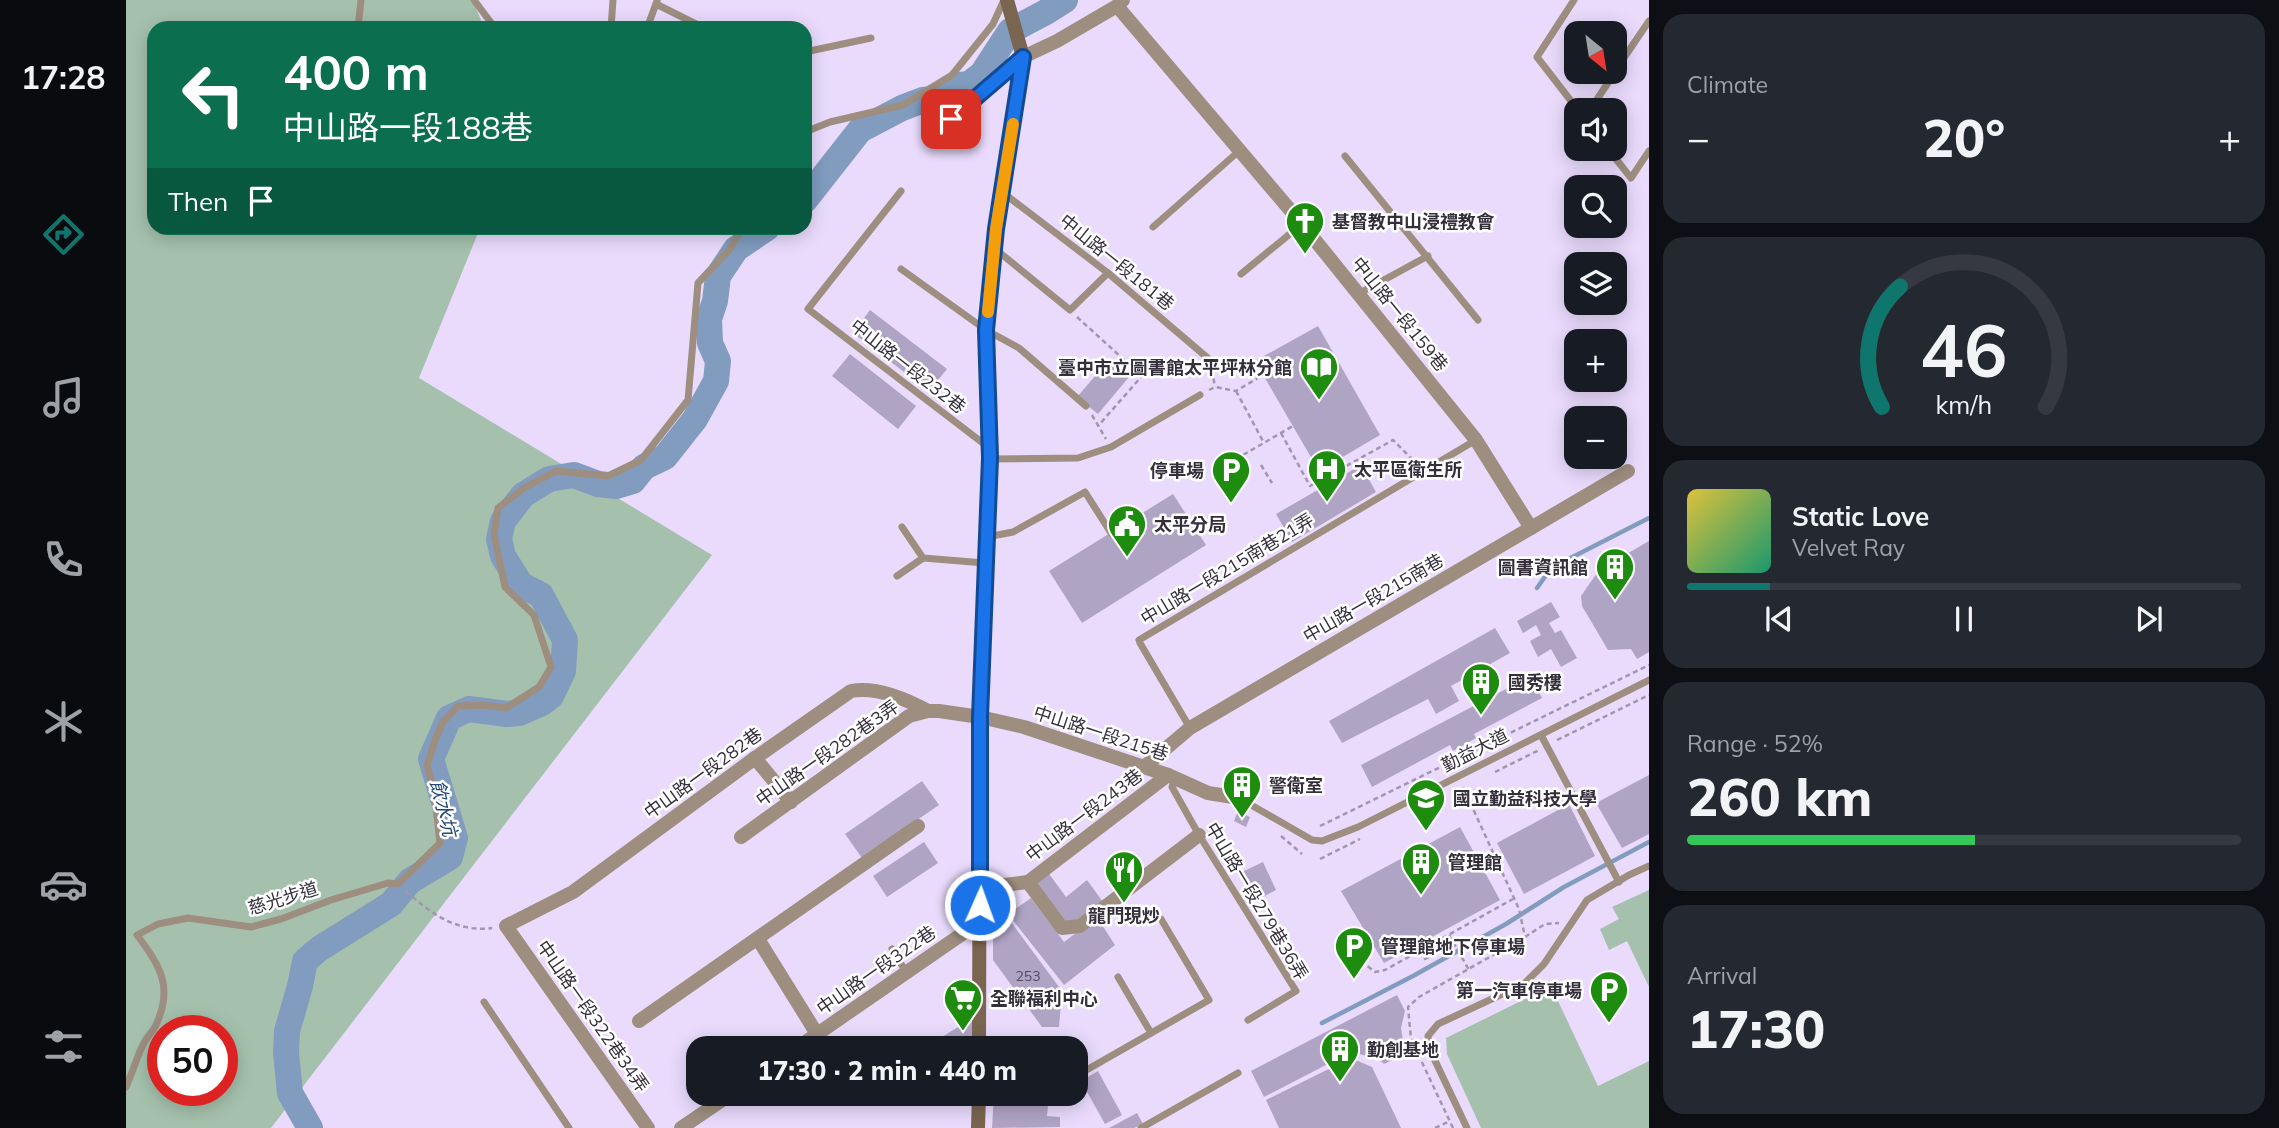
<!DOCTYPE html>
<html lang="en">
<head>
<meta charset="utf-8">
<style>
  body { margin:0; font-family:Mulish,"Noto Sans TC",sans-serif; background:#242831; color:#f1f3f6; height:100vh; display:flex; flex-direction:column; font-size:26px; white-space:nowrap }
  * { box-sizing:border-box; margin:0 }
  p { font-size:23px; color:#9ea1a6 }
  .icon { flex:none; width:38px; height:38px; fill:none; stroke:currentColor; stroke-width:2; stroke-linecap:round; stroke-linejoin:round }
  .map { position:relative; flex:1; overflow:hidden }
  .drawer { display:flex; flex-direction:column; gap:14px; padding:14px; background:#0d0f14; width:630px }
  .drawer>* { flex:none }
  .hud { position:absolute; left:21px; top:21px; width:665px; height:214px; border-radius:21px; box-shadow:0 4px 18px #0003; background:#0b6e4f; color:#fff; overflow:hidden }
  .needle { width:46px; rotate:150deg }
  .tools { position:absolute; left:1438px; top:21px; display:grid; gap:14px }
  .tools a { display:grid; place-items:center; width:63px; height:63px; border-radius:14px; background:#171b24; box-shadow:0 4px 18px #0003; font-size:35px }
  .speed { position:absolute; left:21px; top:1015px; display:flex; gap:14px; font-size:35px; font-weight:700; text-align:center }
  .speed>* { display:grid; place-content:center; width:91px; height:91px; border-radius:50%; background:#171b24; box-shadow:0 4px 18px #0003; line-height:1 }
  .speed .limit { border:10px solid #d22; background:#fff; color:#111 }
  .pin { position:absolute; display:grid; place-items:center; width:60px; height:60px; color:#fff; margin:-30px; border-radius:14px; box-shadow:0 4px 10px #0006 }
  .me { position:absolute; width:77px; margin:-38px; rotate:2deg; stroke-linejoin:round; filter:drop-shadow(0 0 5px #0008) }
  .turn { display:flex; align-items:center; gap:24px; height:147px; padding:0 21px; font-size:32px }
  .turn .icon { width:91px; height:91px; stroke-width:2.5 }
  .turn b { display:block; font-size:49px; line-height:60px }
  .then { display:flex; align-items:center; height:66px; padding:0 21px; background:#0003; gap:14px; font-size:26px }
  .big { font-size:52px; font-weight:800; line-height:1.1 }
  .drawer .tile { flex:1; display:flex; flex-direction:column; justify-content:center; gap:10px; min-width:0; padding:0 24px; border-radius:21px; background:#242831 }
  .drawer .dial { align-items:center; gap:0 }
  .dial svg { height:182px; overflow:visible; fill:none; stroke:#363941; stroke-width:7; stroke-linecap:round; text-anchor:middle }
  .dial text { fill:#f1f3f6; stroke:none }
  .song { display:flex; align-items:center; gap:21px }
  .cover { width:84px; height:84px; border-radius:10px; background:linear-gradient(135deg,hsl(50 70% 55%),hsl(160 70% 35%)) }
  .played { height:7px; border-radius:4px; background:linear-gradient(90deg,#0f766e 15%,#363941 15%) }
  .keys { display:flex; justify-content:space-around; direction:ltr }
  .heat { display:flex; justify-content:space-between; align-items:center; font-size:38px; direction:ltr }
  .charge { height:10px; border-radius:5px; background:linear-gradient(90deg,#34c759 52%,#363941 0) }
  .trip { position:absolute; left:560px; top:1036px; width:402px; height:70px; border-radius:21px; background:#171b24; box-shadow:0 4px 18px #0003; font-weight:800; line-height:70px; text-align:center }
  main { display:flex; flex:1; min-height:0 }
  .tabs { display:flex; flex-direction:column; width:126px; justify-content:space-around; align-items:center; background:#090b0e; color:#9ea1a6 }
  .tabs .icon { width:49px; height:49px }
  .tabs .on { color:#0f766e }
  .tabs b { font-size:32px; color:#f1f3f6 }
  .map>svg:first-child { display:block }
  .green { fill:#a5c1ad; fill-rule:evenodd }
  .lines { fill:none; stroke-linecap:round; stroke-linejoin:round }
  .stream { stroke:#819cbf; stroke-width:4.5 }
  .river { stroke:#819cbf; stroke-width:26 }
  .building { fill:#b0a4c5 }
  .path { stroke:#a196af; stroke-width:2.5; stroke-dasharray:5 3.5; stroke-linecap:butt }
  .lane { stroke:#9d8e80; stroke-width:7 }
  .street { stroke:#9d8e80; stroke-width:14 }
  .secondary { stroke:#7a6551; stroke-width:14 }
  .route-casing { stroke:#114b97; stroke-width:18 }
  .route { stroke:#1a73e8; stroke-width:12 }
  .slow { stroke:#f59e0b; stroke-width:12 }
  .labels { text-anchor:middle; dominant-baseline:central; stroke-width:5; stroke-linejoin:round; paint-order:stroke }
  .number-label { font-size:14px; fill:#544c5e }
  .poi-label { font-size:18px; font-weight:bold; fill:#352f3c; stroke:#fff; text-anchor:start }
  .street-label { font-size:18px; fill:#352f3c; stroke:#fff }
  .water-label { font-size:19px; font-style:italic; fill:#224977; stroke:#fff }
</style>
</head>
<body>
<main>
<nav class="tabs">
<b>17:28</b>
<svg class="icon on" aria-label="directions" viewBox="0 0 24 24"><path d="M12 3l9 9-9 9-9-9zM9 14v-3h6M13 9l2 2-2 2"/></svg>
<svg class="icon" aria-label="music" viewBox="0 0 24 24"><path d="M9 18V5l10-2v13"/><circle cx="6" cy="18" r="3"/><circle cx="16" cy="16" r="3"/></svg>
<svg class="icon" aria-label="phone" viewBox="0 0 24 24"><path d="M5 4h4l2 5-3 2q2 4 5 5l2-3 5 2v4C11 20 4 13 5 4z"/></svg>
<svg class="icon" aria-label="climate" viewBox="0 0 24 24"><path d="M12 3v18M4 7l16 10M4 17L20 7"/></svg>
<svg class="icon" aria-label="car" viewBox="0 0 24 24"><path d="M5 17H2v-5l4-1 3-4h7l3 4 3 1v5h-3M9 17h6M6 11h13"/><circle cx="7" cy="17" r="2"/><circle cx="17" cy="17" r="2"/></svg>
<svg class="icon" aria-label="filters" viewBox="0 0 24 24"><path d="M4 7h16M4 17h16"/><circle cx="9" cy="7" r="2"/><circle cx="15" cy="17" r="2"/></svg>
</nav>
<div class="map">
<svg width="1523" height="1128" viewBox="0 0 1523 1128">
  <rect width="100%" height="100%" fill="#eadbfd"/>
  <g class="green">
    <path d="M0,0H347L358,28H28V228H354L293,378L586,555L145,1128H0ZM37,1031H96V1090H37Z"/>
    <path d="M1523,890V987L1501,941L1483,950L1474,929L1493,919L1486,907Z"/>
    <path d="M1425,986L1472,1086L1523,1061V1128H1355L1321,1054L1320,1038Z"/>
  </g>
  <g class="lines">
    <g class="stream">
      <path d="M1411,588L1425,568L1523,518"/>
      <path d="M1196,1023L1287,976L1380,924L1438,887L1523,842"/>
    </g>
    <g class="river">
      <path d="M679,200L734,130L776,108L797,100L816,98L834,85L843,84L856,74L884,31L920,12L939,0"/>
      <path d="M184,1128L164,1093L160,1053L161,1031L174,986L179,961L193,949L265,904L284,881L324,857L329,838L305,759L323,718L343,709L381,714L393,713L416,703L425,696L437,671L439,640L415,595L395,585L377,556L373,539L377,521L397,495L423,479L448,475L472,484L490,486L507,481L518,467L539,457L569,419L590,381L592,361L584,343L583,319L589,301L592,276L610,249L641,228"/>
    </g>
  </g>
  <g class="building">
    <path d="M744,310L821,369L803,391L727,333Z"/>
    <path d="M1192,326L1254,435L1193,471L1129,361Z"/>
    <path d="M724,354L790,406L772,429L706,376Z"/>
    <path d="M983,360L1003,377L972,414L951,397Z"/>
    <path d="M1235,465L1250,492L1166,542L1150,514Z"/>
    <path d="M1047,494L1080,545L956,623L923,571Z"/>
    <path d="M1523,541V652L1511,659L1505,649L1482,650L1456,606L1455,596L1473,570Z"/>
    <path d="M1425,602L1434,617L1423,623L1429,633L1435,630L1451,658L1435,667L1425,649L1412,657L1404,641L1415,635L1410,625L1397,633L1391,621Z"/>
    <path d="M1369,628L1384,653L1325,686L1333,701L1310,714L1302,699L1216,743L1203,721Z"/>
    <path d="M1405,676L1416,698L1348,734L1350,738L1327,751L1324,745L1246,787L1235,765Z"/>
    <path d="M1523,775V834L1496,848L1470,803Z"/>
    <path d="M796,781L813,805L736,858L719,834Z"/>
    <path d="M1443,804L1469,856L1398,894L1371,843Z"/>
    <path d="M1112,811L1124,817L1120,827L1108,821Z"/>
    <path d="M1334,827L1374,900L1258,963L1215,891Z"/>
    <path d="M798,842L812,863L761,897L747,876Z"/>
    <path d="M1137,862L1150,890L1133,899L1114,873Z"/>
    <path d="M921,871L940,897L961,880L977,902L951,922L934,921L906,883Z"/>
    <path d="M905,898L938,942L971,917L989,945L938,985L882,914Z"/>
    <path d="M882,918L936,991L933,1027H916L867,960V928Z"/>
    <path d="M1271,995L1279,1011L1275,1028L1279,1054L1258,1064L1253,1059L1225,1052L1138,1097L1125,1071Z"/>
    <path d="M850,1016L847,1048H798Z"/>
    <path d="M1225,1058L1246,1067L1275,1128H1153L1140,1100Z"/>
    <path d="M972,1071L996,1115L979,1124L955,1081Z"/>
    <path d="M868,1094L911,1096V1106H922L921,1116L934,1117V1127L866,1128Z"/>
    <path d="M1011,1113L1017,1124L1008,1128H983Z"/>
  </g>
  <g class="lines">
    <g class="path">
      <path d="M951,317L1016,376L972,426"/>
      <path d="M1086,370L1089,387"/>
      <path d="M1083,390L1089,387L1110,391L1137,375"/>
      <path d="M1110,391L1138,443"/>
      <path d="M966,415L980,439"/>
      <path d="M1155,433L1184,486L1267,440L1291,464"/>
      <path d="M1110,459L1167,426"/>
      <path d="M1135,465L1146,483"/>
      <path d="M1431,740L1523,695"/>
      <path d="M1369,772L1413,750"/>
      <path d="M1194,826L1523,665"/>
      <path d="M1155,836L1176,854"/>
      <path d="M1194,859L1234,839"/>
      <path d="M280,891C304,913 331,933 366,928"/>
      <path d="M1323,935L1343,970"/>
      <path d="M1399,937L1419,924L1433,923"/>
      <path d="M1228,945L1240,965L1249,972L1259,970L1387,899"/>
      <path d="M1294,951L1299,959L1328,944"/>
      <path d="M1309,1128L1324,1121"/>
      <path d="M1327,1128L1285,1039L1282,1007L1293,997L1399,937L1393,909L1337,787"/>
    </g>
    <g class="lane">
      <path d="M348,0L369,28"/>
      <path d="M1448,0L1411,57L1452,110"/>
      <path d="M530,4L578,28"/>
      <path d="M232,28L235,0"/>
      <path d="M485,28L487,0"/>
      <path d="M521,28L531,1"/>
      <path d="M679,52L745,38"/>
      <path d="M1489,71L1523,21"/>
      <path d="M1464,110L1489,72"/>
      <path d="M679,132L704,122L777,105L826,75L867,24L878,0"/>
      <path d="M808,134L896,58"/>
      <path d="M1482,149L1505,178L1523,151"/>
      <path d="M1219,156L1352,320"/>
      <path d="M775,191L682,309L862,447"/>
      <path d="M876,192L982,273L1084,360"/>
      <path d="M1027,227L1113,151"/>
      <path d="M868,248L944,310L982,273"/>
      <path d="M775,269L860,330L893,348L960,406"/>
      <path d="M1115,274L1176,224"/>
      <path d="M1232,294L1302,256"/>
      <path d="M864,459L952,458L985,447L1074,395"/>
      <path d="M776,527L797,558L859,563"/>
      <path d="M861,537L887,532L959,492L985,533"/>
      <path d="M771,576L797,558"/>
      <path d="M1013,640L1350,440"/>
      <path d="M1014,643L1064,728"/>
      <path d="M1415,735L1493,882"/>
      <path d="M1049,777L1046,787L1073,835L1170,991L1122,1020"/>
      <path d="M1113,798L1186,840L1196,841L1232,827L1523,680"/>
      <path d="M766,949L780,972"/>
      <path d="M992,977L1025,1033"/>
      <path d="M358,1002L443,1128"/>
      <path d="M950,1076L1083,1000L1035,919"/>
      <path d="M0,1087C7,1072 11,1055 19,1041C22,1036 26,1032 29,1027C48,988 35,967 11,935L32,924L62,918L125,927L155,919L205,900L262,883L272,884L314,843L308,790L301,766L309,740L317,722L332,706L356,705L380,708L413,687L425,667L408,615L379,587L368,534L372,508L398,488L430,471L482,476L515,460L562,400L572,283L604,249L616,228"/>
      <path d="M1015,1128L1112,1073"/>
      <path d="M1341,1128L1304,1050L1302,1036L1312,1024L1398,984L1418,964L1461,900L1503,875L1523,866"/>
    </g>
    <g class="street">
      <path d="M991,6L1176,224L1350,440L1405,528"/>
      <path d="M897,57L931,41L991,6L997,0"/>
      <path d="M629,758L665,802"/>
      <path d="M1018,767L1064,728L1502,471"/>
      <path d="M615,837L783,716L802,711H813L854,717L898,727L1042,775L1082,793L1113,798"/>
      <path d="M902,882L936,928L954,926L1073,835"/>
      <path d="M855,888L902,882L1042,775"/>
      <path d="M632,939L691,1034"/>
      <path d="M513,1021L792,826"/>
      <path d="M671,1048L852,923"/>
      <path d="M522,1128L380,926L447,892L629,758L725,691C751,686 780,699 802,711"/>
      <path d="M555,1128L605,1094"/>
    </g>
    <g class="secondary">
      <path d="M853,1048L854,717L864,459L860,330L868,247L897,57L881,0"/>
      <path d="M852,1128L853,1094"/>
    </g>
  </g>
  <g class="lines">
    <g class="route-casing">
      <path id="route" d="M825,119L897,57L870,229L860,330L864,458L854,717V905"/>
    </g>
    <use href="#route" class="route"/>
    <path class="slow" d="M862,312L870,229L887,124"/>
  </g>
  <defs>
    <g id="church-pin" transform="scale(2.0125)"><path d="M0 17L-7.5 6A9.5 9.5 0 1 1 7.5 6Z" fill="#1d8c0f" stroke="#fff"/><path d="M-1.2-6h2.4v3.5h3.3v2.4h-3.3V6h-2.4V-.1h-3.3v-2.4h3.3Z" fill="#fff"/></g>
    <g id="library-pin" transform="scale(2.0125)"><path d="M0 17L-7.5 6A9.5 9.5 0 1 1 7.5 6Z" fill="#1d8c0f" stroke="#fff"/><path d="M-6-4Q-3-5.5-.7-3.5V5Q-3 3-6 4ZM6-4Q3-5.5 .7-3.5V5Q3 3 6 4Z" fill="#fff"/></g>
    <g id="hospital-pin" transform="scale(2.0125)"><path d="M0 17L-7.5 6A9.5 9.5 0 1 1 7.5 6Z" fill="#1d8c0f" stroke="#fff"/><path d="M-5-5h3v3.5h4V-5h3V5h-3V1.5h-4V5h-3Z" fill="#fff"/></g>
    <g id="parking-pin" transform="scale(2.0125)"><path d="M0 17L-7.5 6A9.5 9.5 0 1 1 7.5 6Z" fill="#1d8c0f" stroke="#fff"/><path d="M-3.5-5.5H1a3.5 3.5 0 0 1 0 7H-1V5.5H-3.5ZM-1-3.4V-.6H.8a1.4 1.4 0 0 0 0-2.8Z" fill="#fff"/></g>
    <g id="civic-pin" transform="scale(2.0125)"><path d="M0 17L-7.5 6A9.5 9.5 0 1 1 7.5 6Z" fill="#1d8c0f" stroke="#fff"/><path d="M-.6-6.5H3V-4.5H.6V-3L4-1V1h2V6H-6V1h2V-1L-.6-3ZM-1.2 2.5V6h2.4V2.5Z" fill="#fff"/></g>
    <g id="building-pin" transform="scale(2.0125)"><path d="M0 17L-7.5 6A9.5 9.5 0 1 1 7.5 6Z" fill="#1d8c0f" stroke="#fff"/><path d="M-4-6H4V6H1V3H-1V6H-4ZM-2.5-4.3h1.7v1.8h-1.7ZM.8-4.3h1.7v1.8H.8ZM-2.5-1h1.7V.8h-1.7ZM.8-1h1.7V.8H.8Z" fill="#fff"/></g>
    <g id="university-pin" transform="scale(2.0125)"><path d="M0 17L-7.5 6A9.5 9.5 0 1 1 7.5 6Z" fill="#1d8c0f" stroke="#fff"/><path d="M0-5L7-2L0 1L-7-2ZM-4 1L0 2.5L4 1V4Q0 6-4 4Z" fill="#fff"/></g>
    <g id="restaurant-pin" transform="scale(2.0125)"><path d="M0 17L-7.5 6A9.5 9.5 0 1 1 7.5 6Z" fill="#1d8c0f" stroke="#fff"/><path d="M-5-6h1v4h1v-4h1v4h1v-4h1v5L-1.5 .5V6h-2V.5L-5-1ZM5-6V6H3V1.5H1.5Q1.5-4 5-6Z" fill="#fff"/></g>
    <g id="supermarket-pin" transform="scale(2.0125)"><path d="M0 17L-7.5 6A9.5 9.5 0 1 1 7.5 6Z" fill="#1d8c0f" stroke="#fff"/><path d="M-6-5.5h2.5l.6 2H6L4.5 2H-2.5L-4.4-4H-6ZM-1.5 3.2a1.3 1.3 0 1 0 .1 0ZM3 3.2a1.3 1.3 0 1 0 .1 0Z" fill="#fff"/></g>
  </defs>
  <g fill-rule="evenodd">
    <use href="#church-pin" x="1179" y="221"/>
    <use href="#library-pin" x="1193" y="367"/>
    <use href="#hospital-pin" x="1201" y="469"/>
    <use href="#parking-pin" x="1105" y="470"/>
    <use href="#civic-pin" x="1001" y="524"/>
    <use href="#building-pin" x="1489" y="567"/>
    <use href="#building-pin" x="1355" y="682"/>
    <use href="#building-pin" x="1116" y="785"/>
    <use href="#university-pin" x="1300" y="798"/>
    <use href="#building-pin" x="1295" y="862"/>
    <use href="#restaurant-pin" x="998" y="870"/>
    <use href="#parking-pin" x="1228" y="946"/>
    <use href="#parking-pin" x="1483" y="990"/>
    <use href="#supermarket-pin" x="837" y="998"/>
    <use href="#building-pin" x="1214" y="1049"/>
  </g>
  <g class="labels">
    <g class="number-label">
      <text x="902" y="976">253</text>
    </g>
    <g class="poi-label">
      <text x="1206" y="221">基督教中山浸禮教會</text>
      <text x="1166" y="367" text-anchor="end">臺中市立圖書館太平坪林分館</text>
      <text x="1228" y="469">太平區衛生所</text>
      <text x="1078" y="470" text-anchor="end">停車場</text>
      <text x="1028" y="524">太平分局</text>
      <text x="1462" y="567" text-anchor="end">圖書資訊館</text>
      <text x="1382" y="682">國秀樓</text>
      <text x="1143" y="785">警衛室</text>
      <text x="1327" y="798">國立勤益科技大學</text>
      <text x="1322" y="862">管理館</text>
      <text x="998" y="915" text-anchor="middle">龍門現炒</text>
      <text x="1255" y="946">管理館地下停車場</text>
      <text x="1456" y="990" text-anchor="end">第一汽車停車場</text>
      <text x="864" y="998">全聯福利中心</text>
      <text x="1241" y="1049">勤創基地</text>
    </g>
    <g class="street-label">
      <text transform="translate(991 262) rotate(39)">中山路一段181巷</text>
      <text transform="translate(1274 314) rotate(51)">中山路一段159巷</text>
      <text transform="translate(782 366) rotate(38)">中山路一段232巷</text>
      <text transform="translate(1101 569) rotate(-31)">中山路一段215南巷21弄</text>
      <text transform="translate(1247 598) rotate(-30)">中山路一段215南巷</text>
      <text transform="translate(975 733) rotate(18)">中山路一段215巷</text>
      <text transform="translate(1349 750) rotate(-27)">勤益大道</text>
      <text transform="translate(701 753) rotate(-35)">中山路一段282巷3弄</text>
      <text transform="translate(577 773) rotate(-36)">中山路一段282巷</text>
      <text transform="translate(958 815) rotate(-37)">中山路一段243巷</text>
      <text transform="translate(157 898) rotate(-17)">慈光步道</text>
      <text transform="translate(1131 901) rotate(59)">中山路一段279巷36弄</text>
      <text transform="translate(750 970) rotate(-35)">中山路一段322巷</text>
      <text transform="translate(467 1016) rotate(55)">中山路一段322巷34弄</text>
    </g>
    <g class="water-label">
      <text transform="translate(318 808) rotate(76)">飲水坑</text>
    </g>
  </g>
</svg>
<div class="tools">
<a><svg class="needle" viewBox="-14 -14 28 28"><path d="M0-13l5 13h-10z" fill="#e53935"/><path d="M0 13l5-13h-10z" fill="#9ea1a6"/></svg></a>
<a><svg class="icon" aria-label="sound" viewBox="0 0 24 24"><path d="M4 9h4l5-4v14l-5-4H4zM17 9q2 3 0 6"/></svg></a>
<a><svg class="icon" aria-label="search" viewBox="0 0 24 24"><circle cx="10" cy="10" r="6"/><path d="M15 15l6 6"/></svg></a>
<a><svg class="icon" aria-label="layers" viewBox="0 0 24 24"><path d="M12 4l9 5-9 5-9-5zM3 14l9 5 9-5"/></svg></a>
<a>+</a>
<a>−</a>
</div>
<div class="speed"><div class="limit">50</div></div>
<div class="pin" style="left:825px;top:119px;background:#d93025"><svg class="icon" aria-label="arrive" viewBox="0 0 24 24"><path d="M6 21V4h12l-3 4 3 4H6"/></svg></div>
<svg class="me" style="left:854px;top:905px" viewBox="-20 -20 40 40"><circle r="17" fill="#1a73e8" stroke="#fff" stroke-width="3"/><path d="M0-11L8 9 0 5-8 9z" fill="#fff"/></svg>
<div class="trip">17:30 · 2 min · 440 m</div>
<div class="hud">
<div class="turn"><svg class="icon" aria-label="left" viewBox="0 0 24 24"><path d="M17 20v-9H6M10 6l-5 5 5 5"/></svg><div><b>400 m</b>中山路一段188巷</div></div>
<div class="then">Then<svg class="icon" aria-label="arrive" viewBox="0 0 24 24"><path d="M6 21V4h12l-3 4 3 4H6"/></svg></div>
</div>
</div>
<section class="drawer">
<div class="tile"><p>Climate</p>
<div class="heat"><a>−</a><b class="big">20°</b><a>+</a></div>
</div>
<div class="tile dial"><svg viewBox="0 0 100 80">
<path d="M14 69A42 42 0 1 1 86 69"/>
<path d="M14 69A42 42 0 0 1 22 16" stroke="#0f766e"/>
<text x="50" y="56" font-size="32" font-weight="700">46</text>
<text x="50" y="72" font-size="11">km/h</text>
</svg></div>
<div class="tile">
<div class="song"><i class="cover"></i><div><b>Static Love</b><p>Velvet Ray</p></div></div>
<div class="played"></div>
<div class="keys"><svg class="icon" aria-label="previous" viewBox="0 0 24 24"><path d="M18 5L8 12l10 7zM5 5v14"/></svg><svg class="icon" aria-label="pause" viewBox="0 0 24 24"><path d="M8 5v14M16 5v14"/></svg><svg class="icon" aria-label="next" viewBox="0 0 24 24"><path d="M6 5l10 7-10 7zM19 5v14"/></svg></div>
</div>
<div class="tile"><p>Range · 52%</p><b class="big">260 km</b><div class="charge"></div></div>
<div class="tile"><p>Arrival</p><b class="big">17:30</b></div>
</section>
</main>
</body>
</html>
